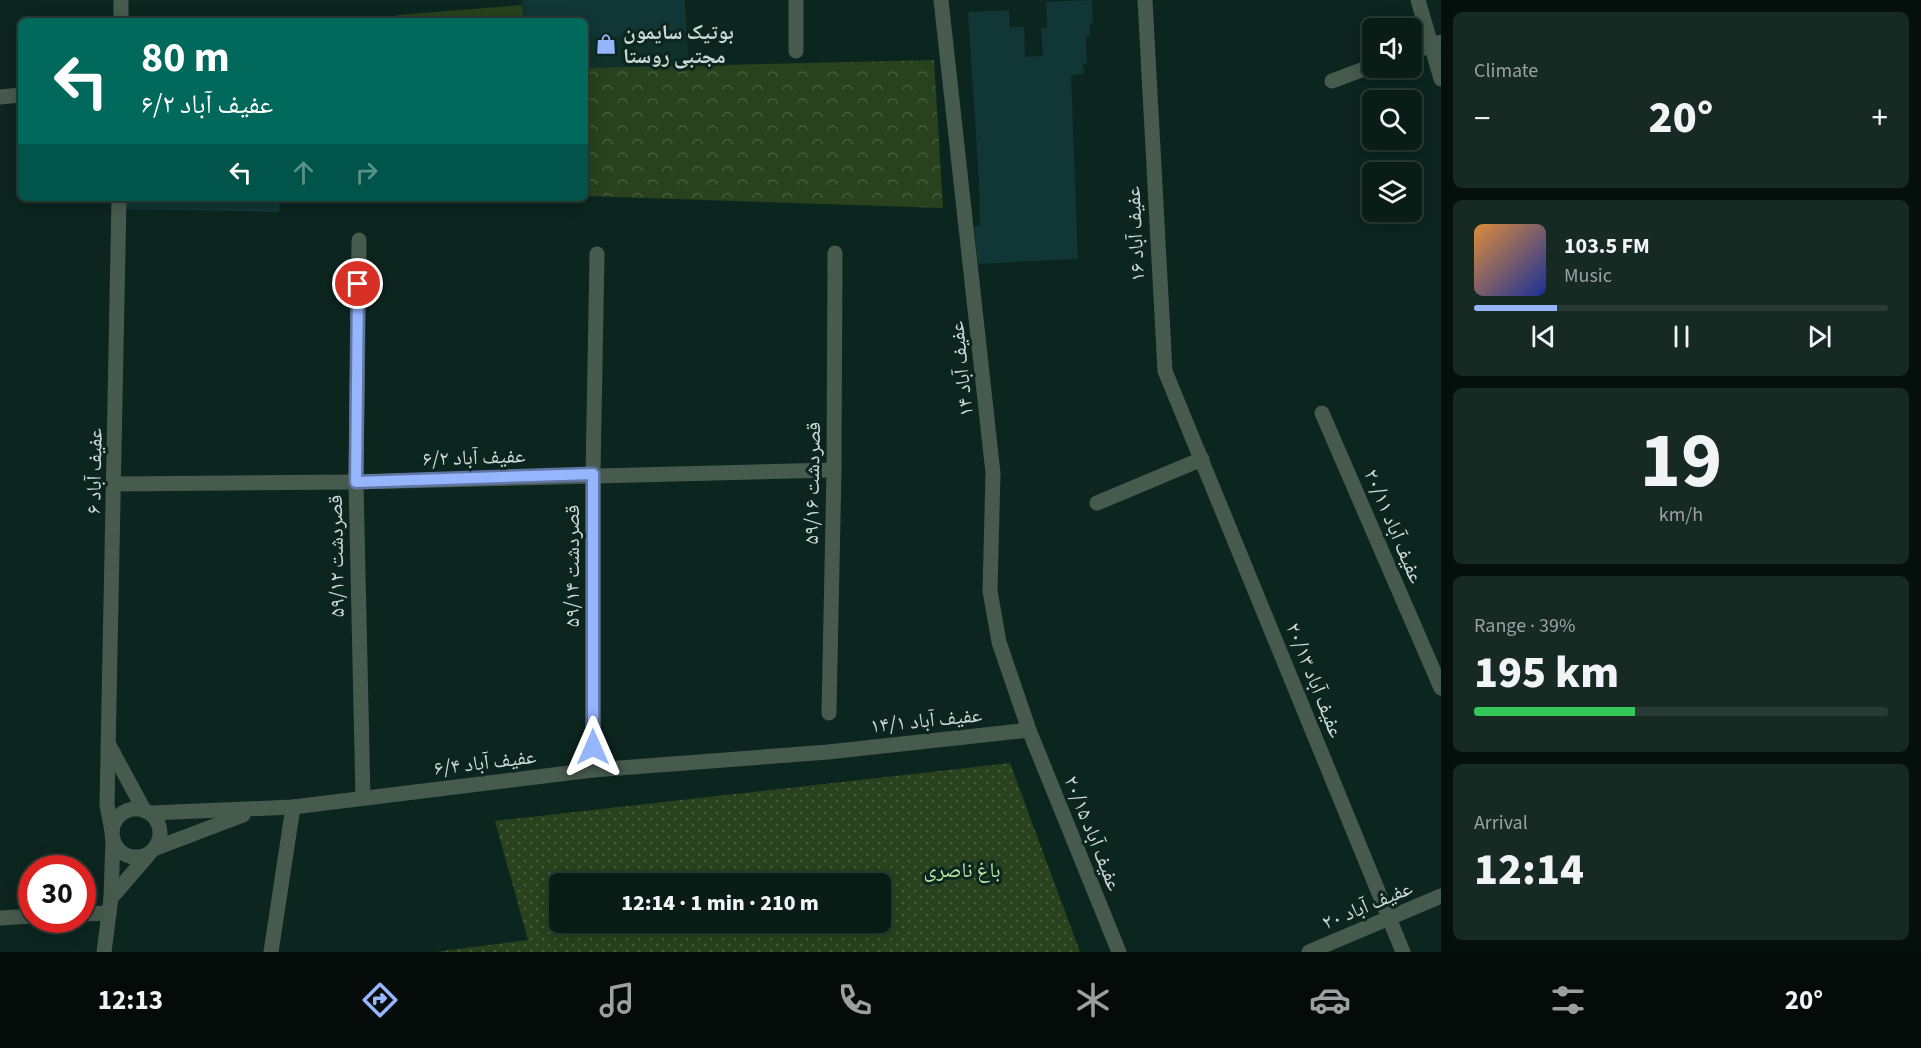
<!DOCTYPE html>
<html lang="en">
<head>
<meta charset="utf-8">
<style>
  body { margin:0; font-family:"Source Sans 3","Noto Naskh Arabic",sans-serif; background:#172923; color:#f1f3f6; height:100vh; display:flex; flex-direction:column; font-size:22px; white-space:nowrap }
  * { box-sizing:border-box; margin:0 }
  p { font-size:20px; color:#99a1a1 }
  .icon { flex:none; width:33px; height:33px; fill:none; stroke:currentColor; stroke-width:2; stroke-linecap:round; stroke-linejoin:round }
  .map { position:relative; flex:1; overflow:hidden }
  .panel { display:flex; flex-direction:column; gap:12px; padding:12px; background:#050f0c; width:480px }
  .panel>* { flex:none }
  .top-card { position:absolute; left:18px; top:18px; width:570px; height:183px; border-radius:9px; box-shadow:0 3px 15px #0003,0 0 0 2px #293a35; background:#00695c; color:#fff; overflow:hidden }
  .buttons { position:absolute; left:1362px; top:18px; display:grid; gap:12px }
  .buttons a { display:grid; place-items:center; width:60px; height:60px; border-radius:9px; background:#091c16; box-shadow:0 3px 15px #0003,0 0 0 2px #293a35; font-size:30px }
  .speed { position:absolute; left:18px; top:855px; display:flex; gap:12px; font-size:30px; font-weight:700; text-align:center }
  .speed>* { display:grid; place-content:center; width:78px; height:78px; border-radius:50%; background:#091c16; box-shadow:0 3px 15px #0003,0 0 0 2px #293a35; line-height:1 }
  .speed .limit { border:9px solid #d22; background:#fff; color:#111 }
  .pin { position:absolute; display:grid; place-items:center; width:51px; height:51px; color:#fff; margin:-26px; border:3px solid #fff; border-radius:50%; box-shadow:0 2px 6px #0007 }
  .me { position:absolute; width:66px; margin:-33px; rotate:0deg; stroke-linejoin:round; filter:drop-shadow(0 0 4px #0008) }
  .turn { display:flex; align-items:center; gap:21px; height:126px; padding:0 24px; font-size:27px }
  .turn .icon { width:78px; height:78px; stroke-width:2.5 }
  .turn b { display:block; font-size:42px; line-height:51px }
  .lanes { display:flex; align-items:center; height:57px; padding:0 24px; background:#0003; justify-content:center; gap:30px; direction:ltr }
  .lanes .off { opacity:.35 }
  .big { font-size:45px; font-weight:800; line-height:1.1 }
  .panel .widget { flex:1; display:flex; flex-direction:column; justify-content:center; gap:9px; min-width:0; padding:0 21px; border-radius:9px; background:#172923 }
  .panel .dial { align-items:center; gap:0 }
  .dial b { font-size:78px; line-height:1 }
  .song { display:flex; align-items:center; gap:18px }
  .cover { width:72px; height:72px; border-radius:9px; background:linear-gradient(135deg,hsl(30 70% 55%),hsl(230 70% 35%)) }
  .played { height:6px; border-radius:3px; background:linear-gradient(90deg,#95b6fd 20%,#293a35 20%) }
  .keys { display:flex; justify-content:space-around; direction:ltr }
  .heat { display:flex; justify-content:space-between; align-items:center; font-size:33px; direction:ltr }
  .charge { height:9px; border-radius:4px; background:linear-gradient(90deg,#34c759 39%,#293a35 0) }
  .trip { position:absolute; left:549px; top:873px; width:342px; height:60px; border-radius:9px; background:#091c16; box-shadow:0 3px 15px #0003,0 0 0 2px #293a35; font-weight:800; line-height:60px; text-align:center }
  .dock { display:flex; height:96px; justify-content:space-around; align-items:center; background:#040b09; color:#99a1a1 }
  .dock .icon { width:42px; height:42px }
  .dock .on { color:#95b6fd }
  .dock b { font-size:27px; color:#f1f3f6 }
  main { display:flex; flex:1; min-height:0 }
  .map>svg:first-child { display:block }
  .built { fill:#0f312a }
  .park { fill:url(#park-crowns) }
  .garden { fill:url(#garden-dots); fill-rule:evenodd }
  .pitch { fill:#27421d }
  .building { fill:#103635 }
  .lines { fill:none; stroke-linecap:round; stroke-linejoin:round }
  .minor { stroke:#465a4d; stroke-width:15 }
  .route-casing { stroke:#6176a4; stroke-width:15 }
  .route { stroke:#95b6fd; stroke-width:10 }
  .labels { text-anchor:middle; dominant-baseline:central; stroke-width:6; stroke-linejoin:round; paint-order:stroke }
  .poi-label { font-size:21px; font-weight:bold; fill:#cbd9d5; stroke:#0c251e; text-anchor:start }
  .street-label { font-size:21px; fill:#cbd9d5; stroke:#0c251e }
  .park-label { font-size:21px; fill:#baeba9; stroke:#0c251e }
</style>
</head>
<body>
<main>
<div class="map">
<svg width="1441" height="952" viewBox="0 0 1441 952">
  <defs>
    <pattern id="park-crowns" width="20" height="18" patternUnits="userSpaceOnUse" patternTransform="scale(1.5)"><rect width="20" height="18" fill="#27421d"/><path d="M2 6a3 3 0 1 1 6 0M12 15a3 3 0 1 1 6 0" fill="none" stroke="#455d3d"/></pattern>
    <pattern id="garden-dots" width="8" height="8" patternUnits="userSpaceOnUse" patternTransform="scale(1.5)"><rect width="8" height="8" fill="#27421d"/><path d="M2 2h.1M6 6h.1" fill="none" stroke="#455d3d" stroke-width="1.8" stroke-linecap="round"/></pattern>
  </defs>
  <rect width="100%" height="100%" fill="#0c251e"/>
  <path class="built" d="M521,0H685L689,66L585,68V21H524Z"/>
  <path class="park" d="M934,60L943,208L585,196V68Z"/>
  <path class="garden" d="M1010,763L1080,952H435L528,940L495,821ZM560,884H880V922H560Z"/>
  <path class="pitch" d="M522,5L524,21H397V15Z"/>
  <g class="building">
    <path d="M523,0H685L686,32L585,38V21H526Z"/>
    <path d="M1092,0L1093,23L1090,24V36H1086L1087,64H1083L1084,74L1071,75L1078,259L978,264L974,226H980L979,184L968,12L1009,10L1010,27H1024L1025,57L1043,56L1041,28H1047L1046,2Z"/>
    <path d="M119,198H280L279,212L118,209Z"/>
  </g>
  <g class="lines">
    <g class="minor">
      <path d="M121,0V21"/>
      <path d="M796,0V51"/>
      <path d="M941,0L993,473L990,591L999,642L1029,730L1119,952"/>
      <path d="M1145,0L1165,371L1403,952"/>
      <path d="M1418,0L1441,79"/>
      <path d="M1412,52L1441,42"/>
      <path d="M1332,81L1372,66"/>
      <path d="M0,97L21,95"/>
      <path d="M359,240L356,482L363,798"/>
      <path d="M1322,413L1441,688"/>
      <path d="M115,484L356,482L834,470"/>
      <path d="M1097,503L1202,459"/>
      <path d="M829,713L834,470L835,253"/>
      <path d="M109,745L144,810"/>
      <path d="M593,770V474L597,254"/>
      <circle cx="136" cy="833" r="24"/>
      <path d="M151,813L293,807L593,770L828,752L1029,730"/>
      <path d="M112,831L107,805L119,198"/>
      <path d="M156,848L243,815"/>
      <path d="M111,898L149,854"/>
      <path d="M82,914L109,913"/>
      <path d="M0,918L32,916"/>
      <path d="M104,952L111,898L113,838"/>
      <path d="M271,952L293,807"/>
      <path d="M1309,952L1441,896"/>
    </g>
  </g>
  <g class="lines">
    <g class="route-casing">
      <path id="route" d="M358,284L356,482L593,474V747"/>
    </g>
    <use href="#route" class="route"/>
  </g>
  <defs>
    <g id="shop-bare" transform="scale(1.62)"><path d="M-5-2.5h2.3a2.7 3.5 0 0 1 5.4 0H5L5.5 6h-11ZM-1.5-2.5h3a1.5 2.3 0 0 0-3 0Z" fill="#95b6fd" stroke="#0c251e" stroke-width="2.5" paint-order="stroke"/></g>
  </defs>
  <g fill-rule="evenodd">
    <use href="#shop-bare" x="606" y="44"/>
  </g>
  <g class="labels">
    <g class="poi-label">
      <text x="623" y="32">بوتیک سایمون<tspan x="623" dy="24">مجتبی روستا</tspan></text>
    </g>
    <g class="street-label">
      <text transform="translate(1135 234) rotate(-93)">عفیف آباد ۱۶</text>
      <text transform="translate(961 369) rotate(-96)">عفیف آباد ۱۴</text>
      <text transform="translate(474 457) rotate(-2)">عفیف آباد ۶/۲</text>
      <text transform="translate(94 471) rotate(-89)">عفیف آباد ۶</text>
      <text transform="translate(812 483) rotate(-89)">۵۹/۱۶ قصردشت</text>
      <text transform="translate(1394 526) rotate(67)">عفیف آباد ۲۰/۱۱</text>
      <text transform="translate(336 556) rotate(-91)">۵۹/۱۲ قصردشت</text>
      <text transform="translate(572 566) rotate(-90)">۵۹/۱۴ قصردشت</text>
      <text transform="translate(1315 680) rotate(68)">عفیف آباد ۲۰/۱۳</text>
      <text transform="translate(926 720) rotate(-6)">عفیف آباد ۱۴/۱</text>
      <text transform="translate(485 762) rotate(-7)">عفیف آباد ۶/۴</text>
      <text transform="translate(1093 833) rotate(68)">عفیف آباد ۲۰/۱۵</text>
      <text transform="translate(1367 905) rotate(-23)">عفیف آباد ۲۰</text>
    </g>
    <g class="park-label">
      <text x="962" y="870">باغ ناصری</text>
    </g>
  </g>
</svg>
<div class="buttons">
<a><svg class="icon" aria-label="sound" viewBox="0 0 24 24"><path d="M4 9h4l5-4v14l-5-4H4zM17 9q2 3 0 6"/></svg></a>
<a><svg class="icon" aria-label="search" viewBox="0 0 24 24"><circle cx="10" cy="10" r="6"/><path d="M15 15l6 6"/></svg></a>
<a><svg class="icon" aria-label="layers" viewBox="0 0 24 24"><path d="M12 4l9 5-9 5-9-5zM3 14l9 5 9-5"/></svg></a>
</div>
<div class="speed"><div class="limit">30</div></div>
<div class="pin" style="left:358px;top:284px;background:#d93025"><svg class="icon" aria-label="arrive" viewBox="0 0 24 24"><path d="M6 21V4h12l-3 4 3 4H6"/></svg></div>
<svg class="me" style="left:593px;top:747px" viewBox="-20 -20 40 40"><path d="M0-17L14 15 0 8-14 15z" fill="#95b6fd" stroke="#fff" stroke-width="4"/></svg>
<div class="trip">12:14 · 1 min · 210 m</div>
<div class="top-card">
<div class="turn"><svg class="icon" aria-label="left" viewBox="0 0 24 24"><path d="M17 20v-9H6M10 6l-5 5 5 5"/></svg><div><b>80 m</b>عفیف آباد ۶/۲</div></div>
<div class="lanes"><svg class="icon" aria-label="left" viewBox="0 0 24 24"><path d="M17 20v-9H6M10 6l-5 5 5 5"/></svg><svg class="icon off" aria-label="ahead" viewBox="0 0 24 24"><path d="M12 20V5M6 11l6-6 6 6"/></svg><svg class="icon off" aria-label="right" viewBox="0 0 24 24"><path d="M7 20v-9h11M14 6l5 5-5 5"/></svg></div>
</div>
</div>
<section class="panel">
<div class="widget"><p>Climate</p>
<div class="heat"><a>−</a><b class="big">20°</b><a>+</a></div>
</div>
<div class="widget">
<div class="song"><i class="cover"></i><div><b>103.5 FM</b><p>Music</p></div></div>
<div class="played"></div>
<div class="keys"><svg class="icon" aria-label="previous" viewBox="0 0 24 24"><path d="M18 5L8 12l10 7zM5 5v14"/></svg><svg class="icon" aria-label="pause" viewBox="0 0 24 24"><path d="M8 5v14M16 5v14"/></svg><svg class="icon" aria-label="next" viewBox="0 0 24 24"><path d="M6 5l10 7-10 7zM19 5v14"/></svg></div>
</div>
<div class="widget dial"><b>19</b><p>km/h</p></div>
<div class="widget"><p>Range · 39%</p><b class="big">195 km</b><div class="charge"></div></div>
<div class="widget"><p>Arrival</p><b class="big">12:14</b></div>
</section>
</main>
<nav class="dock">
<b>12:13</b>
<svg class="icon on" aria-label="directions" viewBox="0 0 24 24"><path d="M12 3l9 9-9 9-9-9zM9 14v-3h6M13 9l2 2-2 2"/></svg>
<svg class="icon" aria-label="music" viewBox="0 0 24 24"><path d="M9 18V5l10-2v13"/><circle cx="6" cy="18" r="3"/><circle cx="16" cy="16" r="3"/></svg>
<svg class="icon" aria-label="phone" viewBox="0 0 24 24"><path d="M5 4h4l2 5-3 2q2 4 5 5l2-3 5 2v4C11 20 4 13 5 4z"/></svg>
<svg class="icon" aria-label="climate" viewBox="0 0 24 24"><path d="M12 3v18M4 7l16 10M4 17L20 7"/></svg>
<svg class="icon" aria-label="car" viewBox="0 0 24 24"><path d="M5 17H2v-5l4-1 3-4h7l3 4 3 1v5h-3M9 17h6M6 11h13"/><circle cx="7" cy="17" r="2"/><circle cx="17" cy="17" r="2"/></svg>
<svg class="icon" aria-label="filters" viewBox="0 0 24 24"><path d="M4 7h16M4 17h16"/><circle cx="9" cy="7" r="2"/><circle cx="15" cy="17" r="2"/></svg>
<b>20°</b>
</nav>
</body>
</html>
